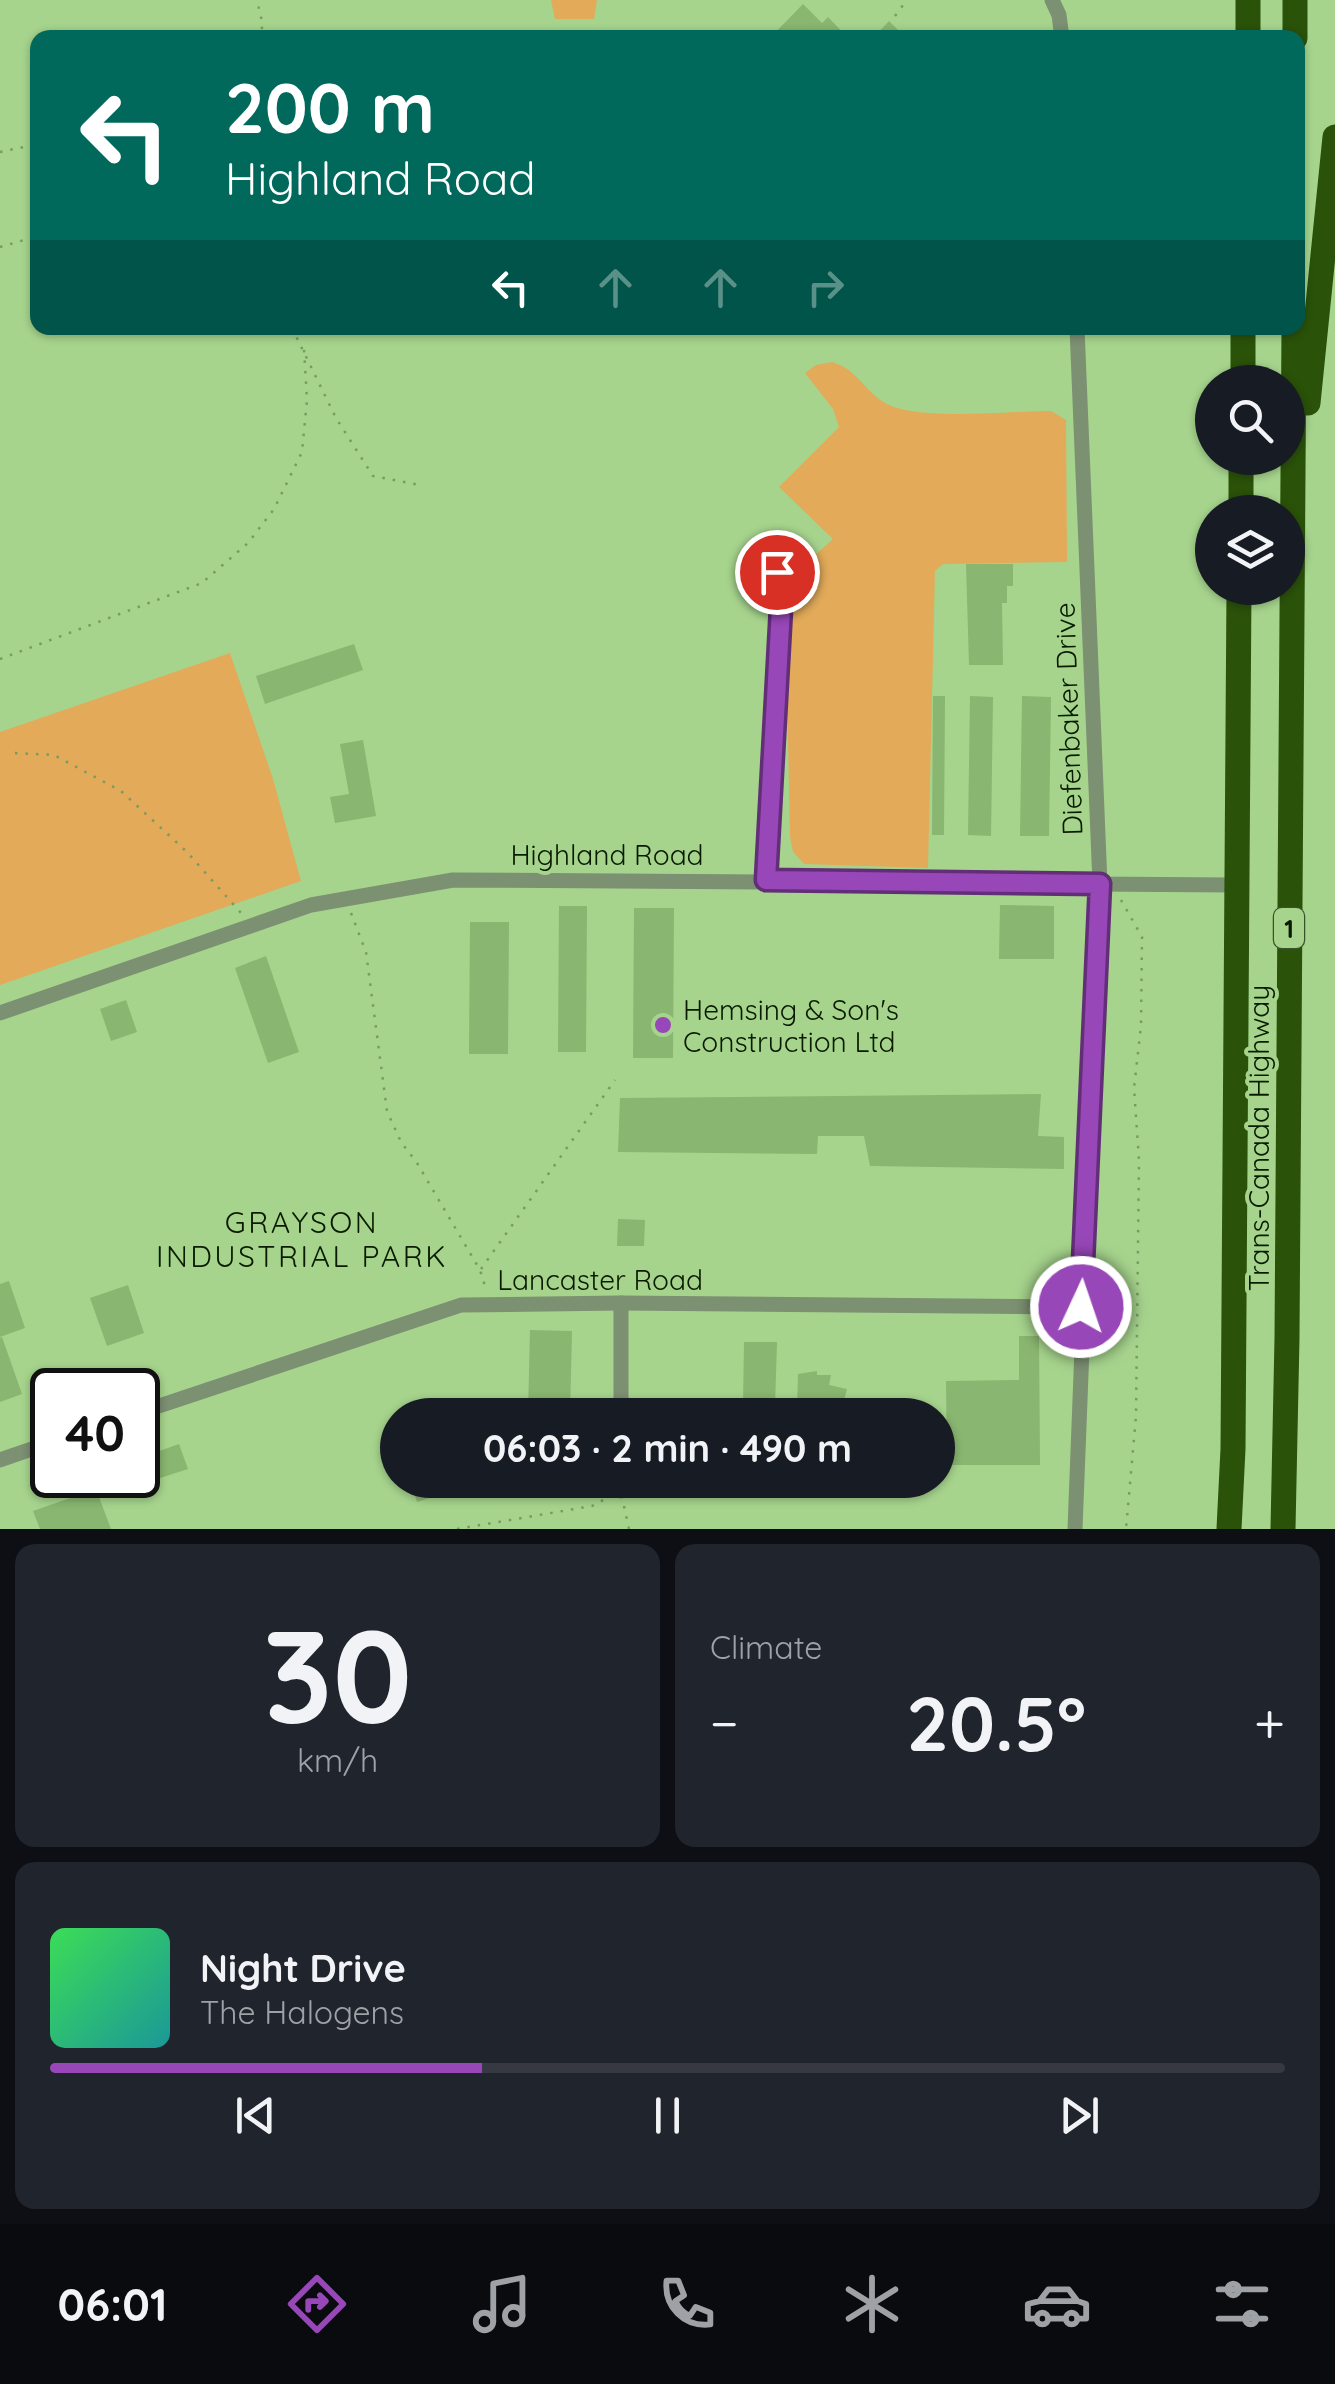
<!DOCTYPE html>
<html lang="en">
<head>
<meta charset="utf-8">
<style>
  body { margin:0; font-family:Quicksand,sans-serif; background:#20242c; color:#f1f3f6; height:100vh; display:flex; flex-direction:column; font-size:38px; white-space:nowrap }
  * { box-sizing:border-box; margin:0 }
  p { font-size:32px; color:#9ea1a6 }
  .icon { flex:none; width:55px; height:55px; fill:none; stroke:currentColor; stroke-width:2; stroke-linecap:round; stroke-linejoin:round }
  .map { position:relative; height:1529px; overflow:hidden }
  .side { display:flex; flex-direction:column; gap:15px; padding:15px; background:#0d0f14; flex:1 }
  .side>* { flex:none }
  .hud { position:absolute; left:30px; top:30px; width:1275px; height:305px; border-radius:20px; box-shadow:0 2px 8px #0004; background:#00695c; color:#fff; overflow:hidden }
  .buttons { position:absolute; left:1195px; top:365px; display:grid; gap:20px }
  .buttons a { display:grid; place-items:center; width:110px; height:110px; border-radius:50%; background:#171b24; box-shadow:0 2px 8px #0004; font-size:50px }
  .speed { position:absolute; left:30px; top:1368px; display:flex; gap:20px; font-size:50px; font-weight:700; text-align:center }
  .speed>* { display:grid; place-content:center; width:130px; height:130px; border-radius:50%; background:#171b24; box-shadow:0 2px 8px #0004; line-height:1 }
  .speed .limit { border:5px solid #111; border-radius:15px; background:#fff; color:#111 }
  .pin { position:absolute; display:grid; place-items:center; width:85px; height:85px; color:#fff; margin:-42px; border:5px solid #fff; border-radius:50%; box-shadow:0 2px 10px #0007 }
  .me { position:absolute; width:110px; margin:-55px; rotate:3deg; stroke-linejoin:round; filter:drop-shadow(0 0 8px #0008) }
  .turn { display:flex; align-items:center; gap:35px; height:210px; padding:0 30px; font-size:45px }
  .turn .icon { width:130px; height:130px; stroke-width:2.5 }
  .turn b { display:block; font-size:70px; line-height:85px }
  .lanes { display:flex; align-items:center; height:95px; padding:0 30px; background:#0003; justify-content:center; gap:50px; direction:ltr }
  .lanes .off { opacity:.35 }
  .big { font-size:75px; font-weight:700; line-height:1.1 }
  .side .tile { flex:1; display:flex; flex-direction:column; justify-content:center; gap:15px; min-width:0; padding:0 35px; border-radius:20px; background:#20242c }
  .side .dial { align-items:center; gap:0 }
  .dial b { font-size:130px; line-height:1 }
  .song { display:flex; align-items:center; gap:30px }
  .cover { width:120px; height:120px; border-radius:15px; background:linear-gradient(135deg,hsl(130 70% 55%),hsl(180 70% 35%)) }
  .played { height:10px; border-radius:5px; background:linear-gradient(90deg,#9747b7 35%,#363941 35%) }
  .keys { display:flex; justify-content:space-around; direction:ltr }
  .heat { display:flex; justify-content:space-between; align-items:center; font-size:55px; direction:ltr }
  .side .tiles { flex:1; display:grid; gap:15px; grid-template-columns:1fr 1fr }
  .tile:last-child { grid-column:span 2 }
  .trip { position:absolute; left:380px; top:1398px; width:575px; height:100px; border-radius:50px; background:#171b24; box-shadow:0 2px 8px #0004; font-weight:700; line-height:100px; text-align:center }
  .tabs { display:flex; height:160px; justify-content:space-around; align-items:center; background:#090b0e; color:#9ea1a6 }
  .tabs .icon { width:70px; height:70px }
  .tabs .on { color:#9747b7 }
  .tabs b { font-size:45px; color:#f1f3f6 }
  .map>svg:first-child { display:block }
  .green { fill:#e2aa59 }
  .building { fill:#89b670 }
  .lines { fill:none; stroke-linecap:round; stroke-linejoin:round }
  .path { stroke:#779c63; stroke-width:2.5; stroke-dasharray:2.5 8; stroke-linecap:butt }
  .minor { stroke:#7c9072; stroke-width:15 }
  .highway { stroke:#2a5209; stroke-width:25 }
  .route-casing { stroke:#622e77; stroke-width:25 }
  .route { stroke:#9747b7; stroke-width:18 }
  .poi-dot { fill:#9747b7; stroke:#a6d48d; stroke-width:4 }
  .labels { text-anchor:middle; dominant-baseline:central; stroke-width:8; stroke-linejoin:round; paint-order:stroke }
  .shield { fill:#a6d48d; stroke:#39522c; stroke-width:2.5 }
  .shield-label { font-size:25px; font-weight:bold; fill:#0a1b02 }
  .street-label { font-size:28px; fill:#0a1b02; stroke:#a6d48d }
  .poi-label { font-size:28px; fill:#0a1b02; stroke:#a6d48d; text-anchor:start }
  .neighbourhood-label { font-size:30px; letter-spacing:2.5px; fill:#0a1b02; stroke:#a6d48d }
</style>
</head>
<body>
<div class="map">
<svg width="1335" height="1529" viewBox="0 0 1335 1529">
  <rect width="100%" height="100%" fill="#a6d48d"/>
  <g class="green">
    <path d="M551,0H597L594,19H555Z"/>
    <path d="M832,362C859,370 864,392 887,404C919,421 1012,411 1051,411L1066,420L1067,562L943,564L935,571L928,868L804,864L793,852L790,837L785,595L802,567L833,539L779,487L839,427L833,409L805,373L816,365Z"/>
    <path d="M230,653L273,779L301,881L0,985V732Z"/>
  </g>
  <g class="building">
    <path d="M803,4L822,23L828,17L848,38H770Z"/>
    <path d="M889,21L906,38H873Z"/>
    <path d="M966,564H1013V586H1007V603H1002L1003,665H969Z"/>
    <path d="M354,644L363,670L265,704L256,676Z"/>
    <path d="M933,696H945L944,835H932Z"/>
    <path d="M970,696L993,697L991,836L968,835Z"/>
    <path d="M1022,696L1051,697L1049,836H1020Z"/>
    <path d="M363,740L376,816L335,823L330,797L349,794L340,744Z"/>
    <path d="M1000,905L1054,906V959H999Z"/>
    <path d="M559,906H587L586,1052H558Z"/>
    <path d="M634,908H674L673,1058H633Z"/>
    <path d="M470,922H509L508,1054H469Z"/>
    <path d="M266,956L299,1052L268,1063L235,968Z"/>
    <path d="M126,1000L137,1032L111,1041L100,1009Z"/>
    <path d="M1041,1094L1038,1136L1064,1137V1169L870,1166L864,1136H818L817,1154L618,1152L620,1098Z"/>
    <path d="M618,1219L645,1220L644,1246H617Z"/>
    <path d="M9,1281L25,1328L0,1337V1284Z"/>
    <path d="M128,1285L144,1333L107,1346L90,1298Z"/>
    <path d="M530,1330L572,1331L570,1415H528Z"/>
    <path d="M1019,1336H1039L1040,1465H947L946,1381L1019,1380Z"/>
    <path d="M2,1337L22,1394L0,1402V1338Z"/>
    <path d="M744,1342H777L775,1406L743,1405Z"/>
    <path d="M817,1371V1375H831L829,1385L847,1389L840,1415H820L797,1410L798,1374Z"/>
    <path d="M179,1444L188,1469L157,1479L148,1455Z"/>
    <path d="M410,1480H479V1482L417,1502Z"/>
    <path d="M96,1489L111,1529H40L33,1511Z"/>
  </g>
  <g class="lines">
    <g class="path">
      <path d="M895,16L907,0"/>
      <path d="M256,38L263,26L257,0"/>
      <path d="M0,152L38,144"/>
      <path d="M0,247L38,236"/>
      <path d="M292,328L336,418L373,476L420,485"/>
      <path d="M0,659L202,583L248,543L274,509L302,452L307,400L304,349"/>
      <path d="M15,753L54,755L121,791L187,852L241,913"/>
      <path d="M1121,900L1142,937L1141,1026L1134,1088L1139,1160L1136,1416L1126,1529"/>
      <path d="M351,913L366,952L387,1111L401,1142L417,1163L480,1270L486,1289"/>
      <path d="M481,1269L615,1080"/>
      <path d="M624,1506L629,1529"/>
      <path d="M457,1529L592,1506L609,1497"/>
    </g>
    <g class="minor">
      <path d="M1052,0L1059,15L1062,38"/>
      <path d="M766,879L782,590L777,572"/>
      <path d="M0,1013L311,905L453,880L1235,885"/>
      <path d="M138,1413L461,1305L621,1303L1081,1307"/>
      <path d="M621,1415V1303"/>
      <path d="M0,1460L52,1442"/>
      <path d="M621,1491V1480"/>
      <path d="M1075,1529L1100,884L1077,328"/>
    </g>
    <g class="highway">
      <path d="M1248,38V0"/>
      <path d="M1295,38V0"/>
      <path d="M1243,382V328"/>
      <path d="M1308,403L1335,137"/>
      <path d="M1241,512V458"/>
      <path d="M1229,1529L1233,1449L1239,588"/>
      <path d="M1283,1529L1287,1338L1294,328"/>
    </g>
  </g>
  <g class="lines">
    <g class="route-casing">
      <path id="route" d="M777,572L782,590L766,880L1100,884L1081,1307"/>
    </g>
    <use href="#route" class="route"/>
  </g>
  <circle class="poi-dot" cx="663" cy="1025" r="10"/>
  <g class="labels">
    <rect class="shield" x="1274" y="908" width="30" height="40" rx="8"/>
    <g class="shield-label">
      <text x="1289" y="928">1</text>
    </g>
    <g class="street-label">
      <text transform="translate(1068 719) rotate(-92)">Diefenbaker Drive</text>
      <text x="607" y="854">Highland Road</text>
      <text transform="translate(1258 1138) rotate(-90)">Trans-Canada Highway</text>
      <text x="600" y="1279">Lancaster Road</text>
    </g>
    <g class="poi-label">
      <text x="683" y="1009">Hemsing &amp; Son's<tspan x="683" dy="32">Construction Ltd</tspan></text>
    </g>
    <g class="neighbourhood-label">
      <text x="302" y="1222">GRAYSON<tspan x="302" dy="34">INDUSTRIAL PARK</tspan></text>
    </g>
  </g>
</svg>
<div class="buttons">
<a><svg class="icon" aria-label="search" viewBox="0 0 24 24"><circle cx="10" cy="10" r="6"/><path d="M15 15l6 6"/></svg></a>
<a><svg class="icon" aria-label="layers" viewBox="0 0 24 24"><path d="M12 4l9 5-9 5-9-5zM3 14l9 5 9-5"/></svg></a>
</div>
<div class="speed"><div class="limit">40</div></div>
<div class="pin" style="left:777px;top:572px;background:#d93025"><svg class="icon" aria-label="arrive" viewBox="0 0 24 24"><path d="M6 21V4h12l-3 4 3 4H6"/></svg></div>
<svg class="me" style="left:1081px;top:1307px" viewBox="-20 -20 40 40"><circle r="17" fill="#9747b7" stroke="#fff" stroke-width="3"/><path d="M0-11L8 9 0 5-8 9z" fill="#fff"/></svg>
<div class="trip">06:03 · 2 min · 490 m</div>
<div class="hud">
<div class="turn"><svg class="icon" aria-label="left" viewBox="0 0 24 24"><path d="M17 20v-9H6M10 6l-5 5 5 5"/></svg><div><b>200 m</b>Highland Road</div></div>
<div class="lanes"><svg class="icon" aria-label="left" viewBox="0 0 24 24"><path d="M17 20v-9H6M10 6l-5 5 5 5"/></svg><svg class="icon off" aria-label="ahead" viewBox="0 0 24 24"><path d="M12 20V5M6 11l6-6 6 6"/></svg><svg class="icon off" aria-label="ahead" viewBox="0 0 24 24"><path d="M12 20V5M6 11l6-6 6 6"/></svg><svg class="icon off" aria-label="right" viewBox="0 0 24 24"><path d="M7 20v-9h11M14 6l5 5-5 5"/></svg></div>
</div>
</div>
<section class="side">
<div class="tiles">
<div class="tile dial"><b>30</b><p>km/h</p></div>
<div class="tile"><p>Climate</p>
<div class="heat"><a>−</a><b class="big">20.5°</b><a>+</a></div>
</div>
<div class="tile">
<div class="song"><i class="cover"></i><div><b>Night Drive</b><p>The Halogens</p></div></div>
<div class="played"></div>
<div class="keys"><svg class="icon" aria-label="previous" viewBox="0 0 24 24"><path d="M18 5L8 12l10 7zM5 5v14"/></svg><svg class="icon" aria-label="pause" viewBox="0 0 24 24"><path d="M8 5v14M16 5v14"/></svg><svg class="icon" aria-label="next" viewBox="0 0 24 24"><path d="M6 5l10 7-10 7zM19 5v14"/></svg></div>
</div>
</div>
</section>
<nav class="tabs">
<b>06:01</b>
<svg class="icon on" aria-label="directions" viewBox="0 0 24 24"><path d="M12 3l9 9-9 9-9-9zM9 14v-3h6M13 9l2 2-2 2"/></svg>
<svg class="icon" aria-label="music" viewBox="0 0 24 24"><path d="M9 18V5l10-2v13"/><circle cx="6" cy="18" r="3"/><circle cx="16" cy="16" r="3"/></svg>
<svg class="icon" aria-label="phone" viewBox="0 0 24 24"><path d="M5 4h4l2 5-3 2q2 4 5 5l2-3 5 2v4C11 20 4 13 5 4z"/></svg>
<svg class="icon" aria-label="climate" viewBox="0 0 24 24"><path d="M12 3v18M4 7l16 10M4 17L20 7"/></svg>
<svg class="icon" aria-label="car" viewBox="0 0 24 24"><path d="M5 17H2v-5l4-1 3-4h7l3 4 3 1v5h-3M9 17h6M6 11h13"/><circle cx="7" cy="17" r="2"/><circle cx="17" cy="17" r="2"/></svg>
<svg class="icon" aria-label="filters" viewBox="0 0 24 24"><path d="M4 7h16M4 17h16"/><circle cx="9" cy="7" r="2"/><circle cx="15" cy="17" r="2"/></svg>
</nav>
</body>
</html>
